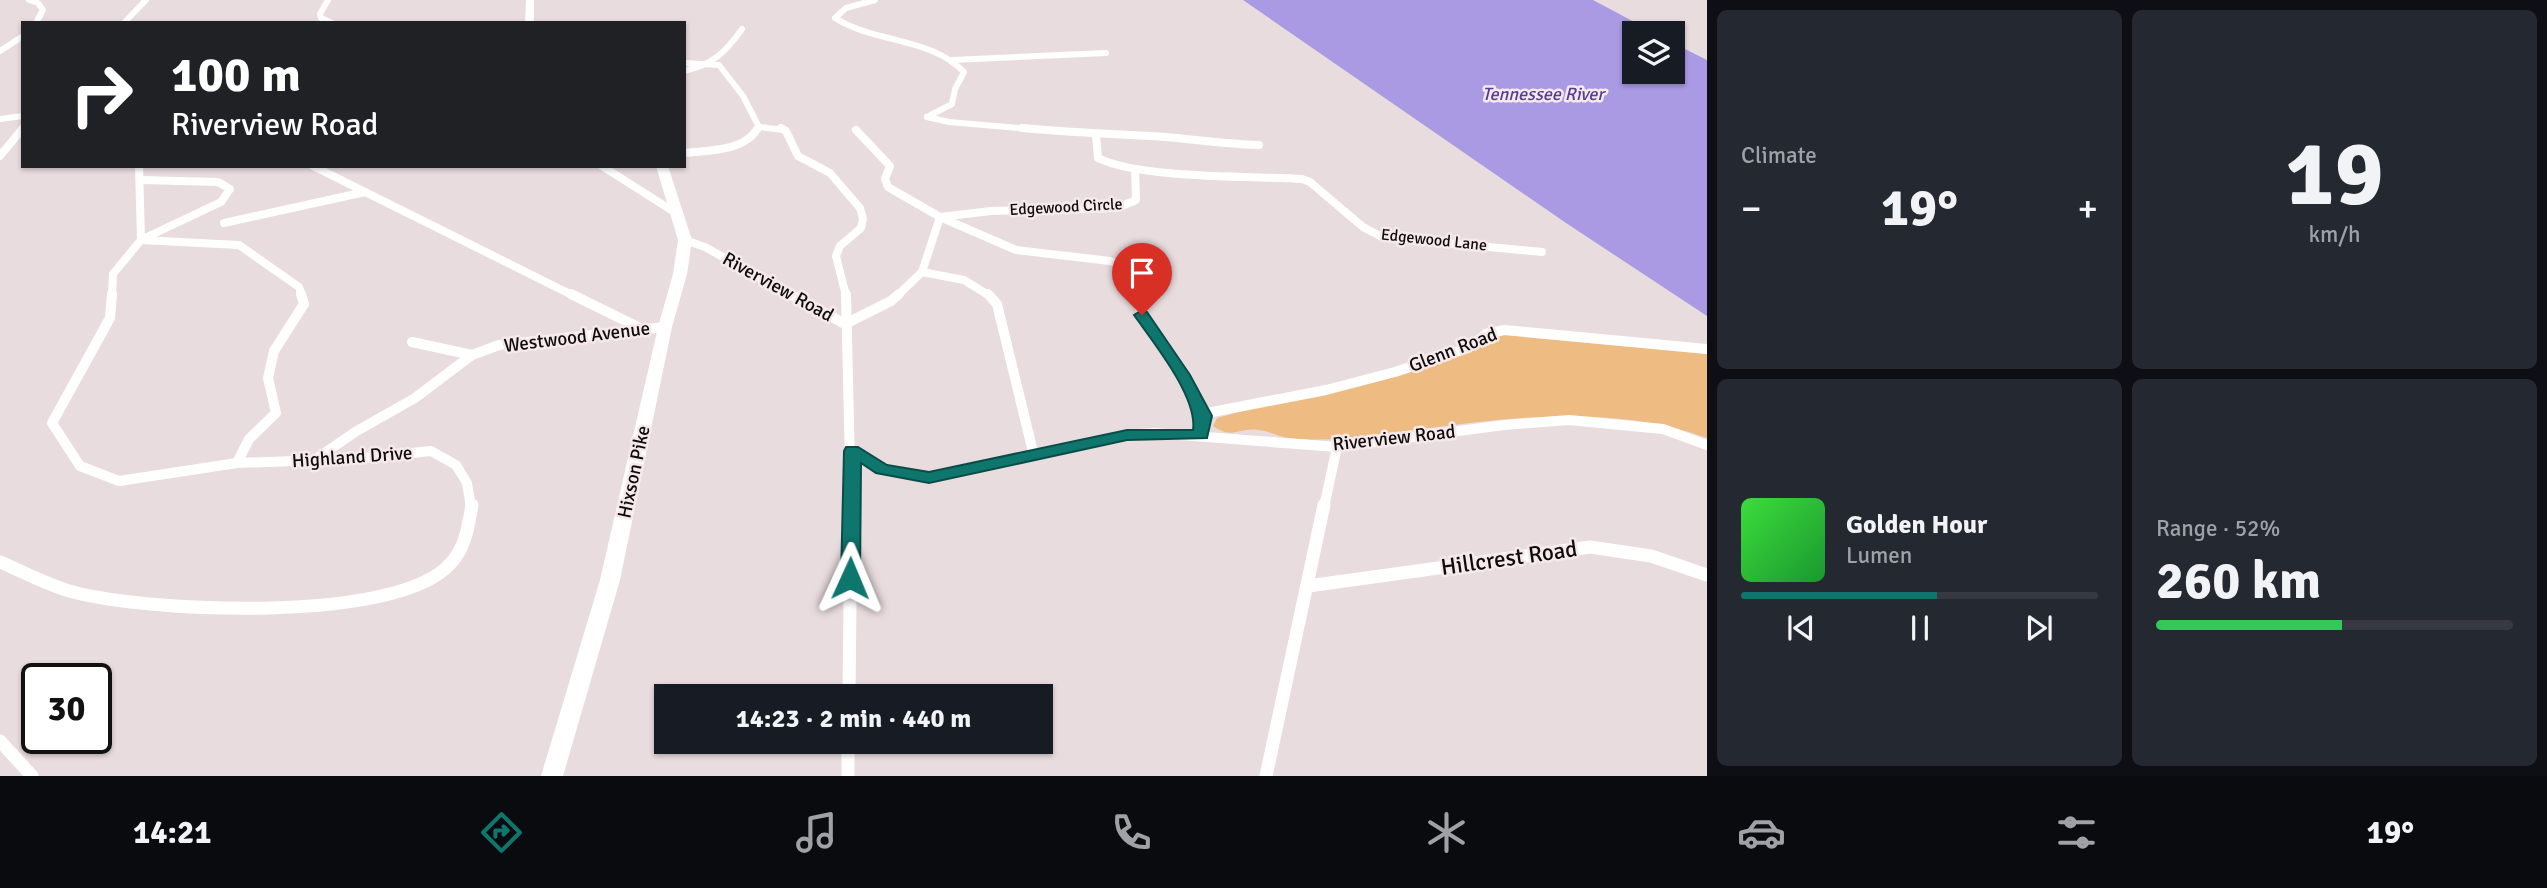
<!DOCTYPE html>
<html lang="en">
<head>
<meta charset="utf-8">
<style>
  body { margin:0; font-family:Signika,sans-serif; background:#242831; color:#f1f3f6; height:100vh; display:flex; flex-direction:column; font-size:26px; white-space:nowrap }
  * { box-sizing:border-box; margin:0 }
  p { font-size:23px; color:#9ea1a6 }
  .icon { flex:none; width:38px; height:38px; fill:none; stroke:currentColor; stroke-width:2; stroke-linecap:round; stroke-linejoin:round }
  .map { position:relative; flex:1; overflow:hidden }
  .sheet { display:flex; flex-direction:column; gap:10px; padding:10px; background:#0d0f14; width:840px }
  .sheet>* { flex:none }
  .top-card { position:absolute; left:21px; top:21px; width:665px; height:147px; border-radius:0px; box-shadow:0 2px 5px #0004; background:#202124; color:#fff; overflow:hidden }
  .buttons { position:absolute; left:1622px; top:21px; display:grid; gap:14px }
  .buttons a { display:grid; place-items:center; width:63px; height:63px; border-radius:0px; background:#171b24; box-shadow:0 2px 5px #0004; font-size:35px }
  .speed { position:absolute; left:21px; top:663px; display:flex; gap:14px; font-size:35px; font-weight:700; text-align:center }
  .speed>* { display:grid; place-content:center; width:91px; height:91px; border-radius:50%; background:#171b24; box-shadow:0 2px 5px #0004; line-height:1 }
  .speed .limit { border:4px solid #111; border-radius:10px; background:#fff; color:#111 }
  .pin { position:absolute; display:grid; place-items:center; width:60px; height:60px; color:#fff; margin:-72px -30px; border-radius:50% 50% 50% 0; rotate:-45deg; box-shadow:0 0 7px #0007 }
  .pin .icon { rotate:45deg }
  .me { position:absolute; width:77px; margin:-38px; rotate:1deg; stroke-linejoin:round; filter:drop-shadow(0 0 5px #0008) }
  .turn { display:flex; align-items:center; gap:24px; height:147px; padding:0 35px; font-size:32px }
  .turn .icon { width:91px; height:91px; stroke-width:2.5 }
  .turn b { display:block; font-size:49px; line-height:60px }
  .big { font-size:52px; font-weight:700; line-height:1.1 }
  .sheet .tile { flex:1; display:flex; flex-direction:column; justify-content:center; gap:10px; min-width:0; padding:0 24px; border-radius:10px; background:#242831 }
  .sheet .dial { align-items:center; gap:0 }
  .dial b { font-size:91px; line-height:1 }
  .song { display:flex; align-items:center; gap:21px }
  .cover { width:84px; height:84px; border-radius:10px; background:linear-gradient(135deg,hsl(120 70% 55%),hsl(130 70% 35%)) }
  .played { height:7px; border-radius:4px; background:linear-gradient(90deg,#0f766e 55%,#363941 55%) }
  .keys { display:flex; justify-content:space-around; direction:ltr }
  .heat { display:flex; justify-content:space-between; align-items:center; font-size:38px; direction:ltr }
  .charge { height:10px; border-radius:5px; background:linear-gradient(90deg,#34c759 52%,#363941 0) }
  .sheet .tiles { flex:1; display:grid; gap:10px; grid-template-columns:repeat(2,1fr) }
  .trip { position:absolute; left:654px; top:684px; width:399px; height:70px; border-radius:0px; background:#171b24; box-shadow:0 2px 5px #0004; font-weight:700; line-height:70px; text-align:center }
  .tabs { display:flex; height:112px; justify-content:space-around; align-items:center; background:#090b0e; color:#9ea1a6 }
  .tabs .icon { width:49px; height:49px }
  .tabs .selected { color:#0f766e }
  .tabs b { font-size:32px; color:#f1f3f6 }
  main { display:flex; flex:1; min-height:0 }
  .map>svg:first-child { display:block }
  .green { fill:#eebc83 }
  .water { fill:#aa9ae4 }
  .lines { fill:none; stroke-linecap:round; stroke-linejoin:round }
  .minor-far3 { stroke:#fff; stroke-width:6 }
  .minor-far2 { stroke:#fff; stroke-width:8 }
  .minor-far1 { stroke:#fff; stroke-width:10 }
  .minor { stroke:#fff; stroke-width:13 }
  .primary { fill:#fff; fill-rule:evenodd }
  .route { fill:#0f766e; stroke:#0a4d48; stroke-width:2 }
  .labels { text-anchor:middle; dominant-baseline:central; stroke-width:5; stroke-linejoin:round; paint-order:stroke }
  .far-street-label { font-size:16px; fill:#0f0c0d; stroke:#f6e9ec }
  .far-water-label { font-size:18px; font-style:italic; fill:#573d94; stroke:#f6e9ec }
  .street-label { font-size:19px; fill:#0f0c0d; stroke:#f6e9ec }
  .near-street-label { font-size:23px; fill:#0f0c0d; stroke:#f6e9ec }
</style>
</head>
<body>
<main>
<div class="map">
<svg width="1707" height="776" viewBox="0 0 1707 776">
  <rect width="100%" height="100%" fill="#e9dcdf"/>
  <path class="green" d="M1496,334L1707,354V438C1617,405 1515,416 1422,429C1378,434 1333,443 1289,438C1279,437 1269,431 1258,430C1240,427 1233,440 1213,426L1217,418L1476,348Z"/>
  <path class="water" d="M1243,0H1593L1655,33H1634V72H1673V43L1707,60V316L1566,223Z"/>
  <g class="lines">
    <g class="minor-far3">
      <path d="M29,0L38,3L43,10L36,23"/>
      <path d="M328,0L320,14L321,18L332,23"/>
      <path d="M875,0L846,8L835,18C874,43 931,37 964,72L955,89L952,104L927,117"/>
      <path d="M124,23L146,0"/>
      <path d="M0,51L23,36"/>
      <path d="M952,60L1106,53"/>
      <path d="M684,63L719,65L743,96L759,127L757,130"/>
      <path d="M684,71C712,65 726,52 742,29"/>
      <path d="M927,117L949,122L1042,130"/>
      <path d="M0,119L23,116"/>
      <path d="M759,127L784,130"/>
      <path d="M21,130L23,128"/>
    </g>
    <g class="minor-far2">
      <path d="M781,128L786,131L798,156L830,173L860,208L863,219L861,228L840,246L836,256L846,296"/>
      <path d="M1022,128C1065,132 1108,134 1151,136C1187,138 1222,144 1259,145"/>
      <path d="M856,130L890,166L885,179L888,187L940,217L1016,250L1110,261L1141,272L1145,280L1139,296"/>
      <path d="M1096,135L1098,158C1141,179 1251,176 1302,179L1310,182L1363,227L1382,237L1542,252"/>
      <path d="M684,153C708,150 744,152 758,128"/>
      <path d="M0,156L23,128"/>
      <path d="M313,166L574,296"/>
      <path d="M602,166L679,215"/>
      <path d="M141,180L218,182L230,189L221,202L147,237"/>
      <path d="M940,217L991,211L1117,208L1136,200L1135,169"/>
      <path d="M224,223L365,192"/>
      <path d="M141,240L239,245L299,287L302,296"/>
      <path d="M685,240L705,247L793,296"/>
      <path d="M922,272L964,280L990,296"/>
      <path d="M112,296L113,274L141,240L139,166"/>
      <path d="M897,296L922,272L940,217"/>
    </g>
    <g class="minor-far1">
      <path d="M112,294L110,318L52,423L80,466L119,481L237,463L352,459L431,451L456,465L467,483L471,507"/>
      <path d="M571,294L640,328"/>
      <path d="M790,294L845,324"/>
      <path d="M846,294L851,507"/>
      <path d="M988,294L997,304L1034,456"/>
      <path d="M1139,294L1137,300L1142,315L1182,375L1202,414L1201,435"/>
      <path d="M845,324L891,301L899,294"/>
      <path d="M412,342L472,355"/>
      <path d="M1202,414L1326,390L1395,372L1468,348L1486,334L1504,330L1707,349"/>
      <path d="M852,451L883,469L929,477L1127,435L1154,433L1337,447L1504,425L1569,420L1663,429L1707,445"/>
      <path d="M313,461L355,432L415,398L472,355L499,345L665,327"/>
      <path d="M237,463L249,439L276,413L268,378L274,351L304,304L301,294"/>
      <path d="M1324,507L1337,447"/>
    </g>
    <g class="minor">
      <path d="M0,562C24,572 49,586 73,592C149,612 396,624 450,564C466,547 468,527 472,505"/>
      <path d="M1308,586L1590,547L1651,556L1707,575"/>
      <path d="M849,696L851,505"/>
      <path d="M0,741L32,776"/>
      <path d="M848,742V776"/>
      <path d="M1266,776L1324,505"/>
    </g>
    <g class="primary">
      <path d="M526,0H534V23H525Z"/>
      <path d="M656,166H668L692,240L687,274L672,327L620,580L563,776H541L600,580L658,327L673,274L678,240Z"/>
    </g>
  </g>
  <path class="route" d="M1142,310L1147,312L1190,375L1212,416L1207,438L1127,440L929,483L876,473L861,463L860,578L857,583H844L841,578L844,451L846,447H858L887,465L929,472L1127,430H1193C1198,397 1153,342 1134,315Z"/>
  <g class="labels">
    <g class="far-street-label">
      <text transform="translate(1066 207) rotate(-3)">Edgewood Circle</text>
      <text transform="translate(1434 240) rotate(6)">Edgewood Lane</text>
    </g>
    <g class="far-water-label">
      <text x="1543" y="94">Tennessee River</text>
    </g>
    <g class="street-label">
      <text transform="translate(778 287) rotate(29)">Riverview Road</text>
      <text transform="translate(577 337) rotate(-7)">Westwood Avenue</text>
      <text transform="translate(1453 350) rotate(-21)">Glenn Road</text>
      <text transform="translate(1394 438) rotate(-6)">Riverview Road</text>
      <text transform="translate(352 457) rotate(-4)">Highland Drive</text>
      <text transform="translate(634 472) rotate(-78)">Hixson Pike</text>
    </g>
    <g class="near-street-label">
      <text transform="translate(1509 558) rotate(-8)">Hillcrest Road</text>
    </g>
  </g>
</svg>
<div class="buttons">
<a><svg class="icon" aria-label="layers" viewBox="0 0 24 24"><path d="M12 4l9 5-9 5-9-5zM3 14l9 5 9-5"/></svg></a>
</div>
<div class="speed"><div class="limit">30</div></div>
<div class="pin" style="left:1142px;top:315px;background:#d93025"><svg class="icon" aria-label="arrive" viewBox="0 0 24 24"><path d="M6 21V4h12l-3 4 3 4H6"/></svg></div>
<svg class="me" style="left:850px;top:578px" viewBox="-20 -20 40 40"><path d="M0-17L14 15 0 8-14 15z" fill="#0f766e" stroke="#fff" stroke-width="4"/></svg>
<div class="trip">14:23 · 2 min · 440 m</div>
<div class="top-card">
<div class="turn"><svg class="icon" aria-label="right" viewBox="0 0 24 24"><path d="M7 20v-9h11M14 6l5 5-5 5"/></svg><div><b>100 m</b>Riverview Road</div></div>
</div>
</div>
<section class="sheet">
<div class="tiles">
<div class="tile"><p>Climate</p>
<div class="heat"><a>−</a><b class="big">19°</b><a>+</a></div>
</div>
<div class="tile dial"><b>19</b><p>km/h</p></div>
<div class="tile">
<div class="song"><i class="cover"></i><div><b>Golden Hour</b><p>Lumen</p></div></div>
<div class="played"></div>
<div class="keys"><svg class="icon" aria-label="previous" viewBox="0 0 24 24"><path d="M18 5L8 12l10 7zM5 5v14"/></svg><svg class="icon" aria-label="pause" viewBox="0 0 24 24"><path d="M8 5v14M16 5v14"/></svg><svg class="icon" aria-label="next" viewBox="0 0 24 24"><path d="M6 5l10 7-10 7zM19 5v14"/></svg></div>
</div>
<div class="tile"><p>Range · 52%</p><b class="big">260 km</b><div class="charge"></div></div>
</div>
</section>
</main>
<nav class="tabs">
<b>14:21</b>
<svg class="icon selected" aria-label="directions" viewBox="0 0 24 24"><path d="M12 3l9 9-9 9-9-9zM9 14v-3h6M13 9l2 2-2 2"/></svg>
<svg class="icon" aria-label="music" viewBox="0 0 24 24"><path d="M9 18V5l10-2v13"/><circle cx="6" cy="18" r="3"/><circle cx="16" cy="16" r="3"/></svg>
<svg class="icon" aria-label="phone" viewBox="0 0 24 24"><path d="M5 4h4l2 5-3 2q2 4 5 5l2-3 5 2v4C11 20 4 13 5 4z"/></svg>
<svg class="icon" aria-label="climate" viewBox="0 0 24 24"><path d="M12 3v18M4 7l16 10M4 17L20 7"/></svg>
<svg class="icon" aria-label="car" viewBox="0 0 24 24"><path d="M5 17H2v-5l4-1 3-4h7l3 4 3 1v5h-3M9 17h6M6 11h13"/><circle cx="7" cy="17" r="2"/><circle cx="17" cy="17" r="2"/></svg>
<svg class="icon" aria-label="filters" viewBox="0 0 24 24"><path d="M4 7h16M4 17h16"/><circle cx="9" cy="7" r="2"/><circle cx="15" cy="17" r="2"/></svg>
<b>19°</b>
</nav>
</body>
</html>
